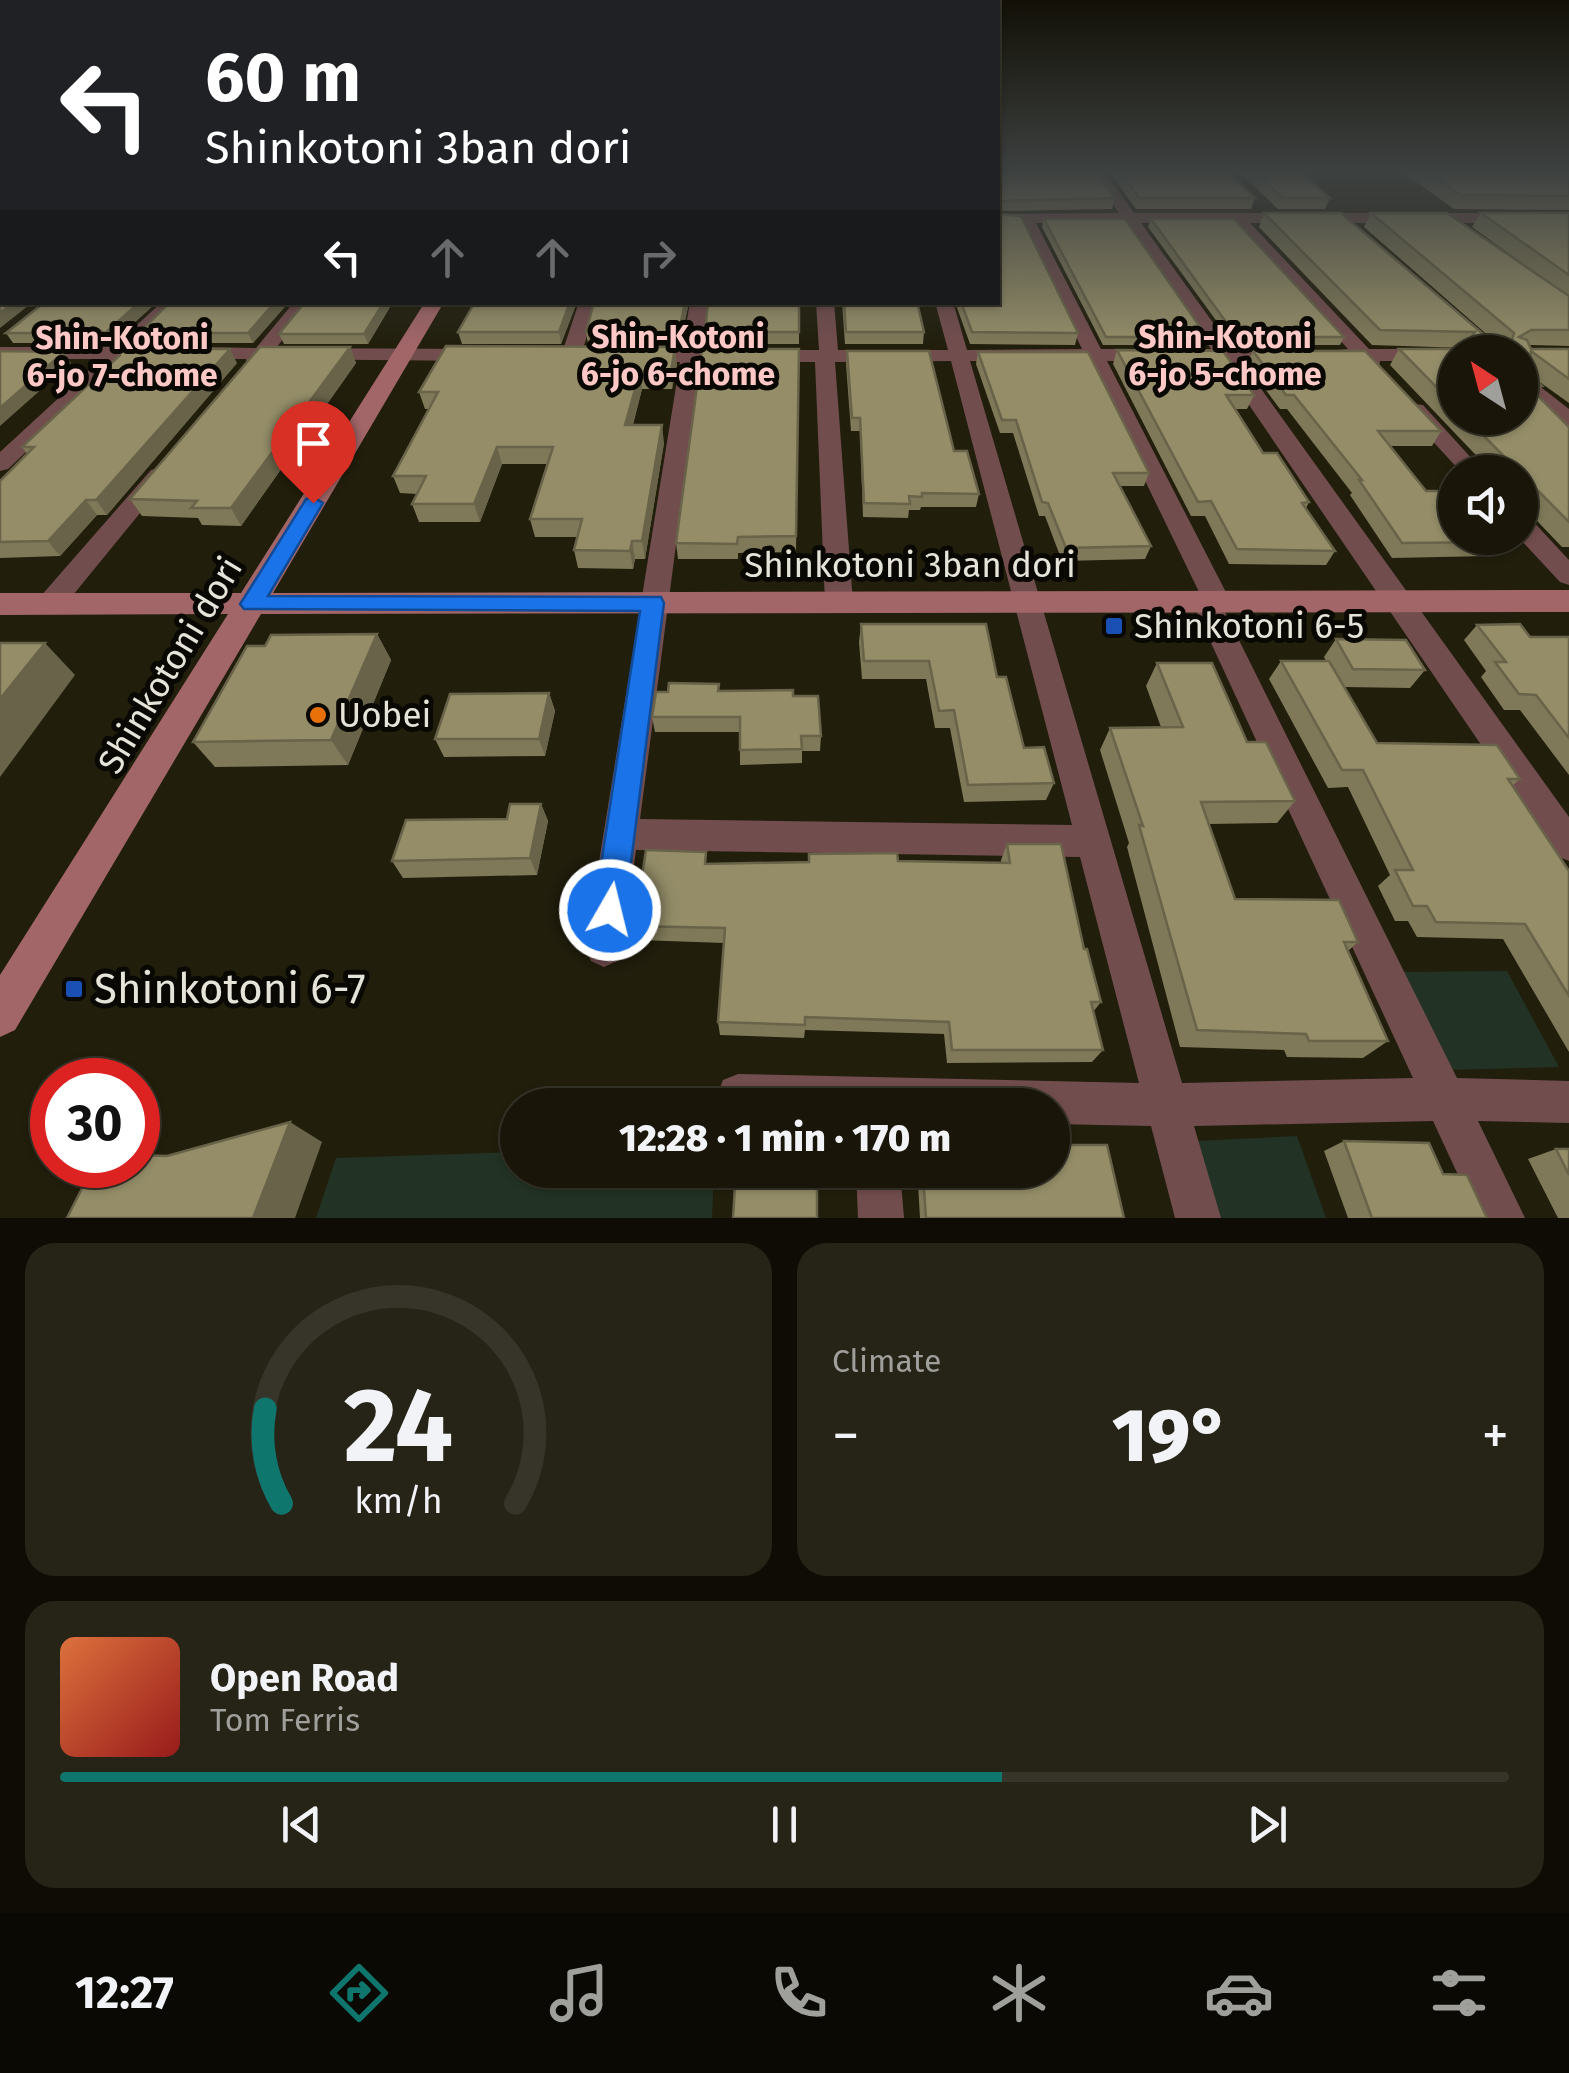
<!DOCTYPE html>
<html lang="en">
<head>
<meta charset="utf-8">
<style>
  body { margin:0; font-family:"Fira Sans",sans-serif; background:#262317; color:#f1f3f6; height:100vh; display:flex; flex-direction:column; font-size:38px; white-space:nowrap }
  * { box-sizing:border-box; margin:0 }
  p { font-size:32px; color:#9f9f9c }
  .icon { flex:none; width:55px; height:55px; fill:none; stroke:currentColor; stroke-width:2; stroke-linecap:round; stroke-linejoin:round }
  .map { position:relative; height:1218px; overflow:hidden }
  .side { display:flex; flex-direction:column; gap:25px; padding:25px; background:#0e0c05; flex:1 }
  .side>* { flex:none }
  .banner { position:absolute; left:0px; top:0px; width:1000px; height:305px; box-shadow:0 2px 8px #0004,0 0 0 2px #37352a; background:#202124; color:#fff; overflow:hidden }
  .needle { width:65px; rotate:324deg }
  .tools { position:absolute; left:1438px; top:335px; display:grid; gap:20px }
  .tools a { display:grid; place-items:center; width:100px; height:100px; border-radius:50%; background:#191609; box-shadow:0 2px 8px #0004,0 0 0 2px #37352a; font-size:50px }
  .speed { position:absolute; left:30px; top:1058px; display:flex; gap:20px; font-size:50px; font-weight:700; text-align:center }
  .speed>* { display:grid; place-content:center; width:130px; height:130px; border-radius:50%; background:#191609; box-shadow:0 2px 8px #0004,0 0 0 2px #37352a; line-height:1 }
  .speed .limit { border:15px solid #d22; background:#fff; color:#111 }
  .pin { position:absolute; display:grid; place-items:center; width:85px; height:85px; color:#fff; margin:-102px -42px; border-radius:50% 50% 50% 0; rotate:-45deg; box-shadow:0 0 10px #0007 }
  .pin .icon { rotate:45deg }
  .me { position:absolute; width:110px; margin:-55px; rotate:8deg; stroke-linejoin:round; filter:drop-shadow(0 0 8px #0008) }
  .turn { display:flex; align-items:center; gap:35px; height:210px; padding:0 40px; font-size:45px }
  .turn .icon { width:130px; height:130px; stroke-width:2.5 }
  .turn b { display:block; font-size:70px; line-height:85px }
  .lanes { display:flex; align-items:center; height:95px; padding:0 40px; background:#0003; justify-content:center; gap:50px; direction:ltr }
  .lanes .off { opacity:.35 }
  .big { font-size:75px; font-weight:800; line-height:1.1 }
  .side .tile { flex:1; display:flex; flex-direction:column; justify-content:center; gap:15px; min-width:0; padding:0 35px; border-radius:30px; background:#262317 }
  .side .dial { align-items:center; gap:0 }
  .dial svg { height:260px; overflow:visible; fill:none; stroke:#37352a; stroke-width:7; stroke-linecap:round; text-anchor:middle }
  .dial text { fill:#f1f3f6; stroke:none }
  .song { display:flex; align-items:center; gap:30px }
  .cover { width:120px; height:120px; border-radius:15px; background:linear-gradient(135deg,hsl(20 70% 55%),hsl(0 70% 35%)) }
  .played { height:10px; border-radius:5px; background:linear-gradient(90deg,#0f766e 65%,#37352a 65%) }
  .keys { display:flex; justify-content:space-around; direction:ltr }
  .heat { display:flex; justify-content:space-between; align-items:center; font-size:55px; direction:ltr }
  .side .tiles { flex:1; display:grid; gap:25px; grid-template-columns:1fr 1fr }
  .tile:last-child { grid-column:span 2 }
  .trip { position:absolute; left:500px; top:1088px; width:570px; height:100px; border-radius:50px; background:#191609; box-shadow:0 2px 8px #0004,0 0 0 2px #37352a; font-weight:800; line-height:100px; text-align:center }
  .menu { display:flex; height:160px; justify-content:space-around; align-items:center; background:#0a0904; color:#9f9f9c }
  .menu .icon { width:70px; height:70px }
  .menu .active { color:#0f766e }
  .menu b { font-size:45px; color:#f1f3f6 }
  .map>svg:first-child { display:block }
  .green { fill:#223224 }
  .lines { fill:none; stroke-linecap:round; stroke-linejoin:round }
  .street { fill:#724d4e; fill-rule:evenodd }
  .secondary { fill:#a26669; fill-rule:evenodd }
  .wall { fill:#7f7959; fill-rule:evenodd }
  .shaded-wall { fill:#686349 }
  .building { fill:#948d68; stroke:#686349; stroke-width:2.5 }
  .route { fill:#1a73e8; stroke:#114b97; stroke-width:2.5 }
  .transit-dot { fill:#1a4fb4; stroke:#090803; stroke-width:4 }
  .food-dot { fill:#e8710a; stroke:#090803; stroke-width:4 }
  .labels { text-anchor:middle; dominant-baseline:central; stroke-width:10; stroke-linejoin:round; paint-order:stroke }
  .far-neighbourhood-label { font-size:32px; font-weight:bold; fill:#fdc8c6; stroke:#090803 }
  .street-label { font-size:35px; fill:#e6e4d9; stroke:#090803 }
  .poi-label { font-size:35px; fill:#e6e4d9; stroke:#090803; text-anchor:start }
  .near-poi-label { font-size:42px; fill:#e6e4d9; stroke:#090803; text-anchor:start }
</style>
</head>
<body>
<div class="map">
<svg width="1569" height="1218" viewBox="0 0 1569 1218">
  <rect width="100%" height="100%" fill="#211e0c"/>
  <g class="green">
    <path d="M1507,971L1559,1067L1446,1070L1400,972Z"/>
    <path d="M1297,1136L1326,1218H1216L1195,1141Z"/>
    <path d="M517,1152L518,1170H714L712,1218H316L336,1158Z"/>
  </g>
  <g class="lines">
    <g class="street">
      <path d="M1092,174H1106L1134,213H1569V223H1250L1369,349H1455L1463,352H1455V361H1380L1379,368L1372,370L1358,361L1325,359V351L1348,349L1233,223H1141L1232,349H1289L1299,355L1289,361H1241L1569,817V861L1557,856L1219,361H1107L1231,602L1224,610L1457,1078L1569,1081V1123L1478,1121L1525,1218H1478L1433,1121L1194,1126L1221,1218H1175L1151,1126L1052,1124V1105H721L717,1095L723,1080L738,1074L1139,1083L1080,857L636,850L623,948L617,961L604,967L591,961L585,948L680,362H642L632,356L642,350H682L690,302H708L702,350H819L816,302H834L838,350H948L935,302H953L967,350L1082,349L1021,223L998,222V214L1119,213ZM1036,223H1125L1211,349H1101ZM951,361L1072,825L640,819L700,362H815L825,603L829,610H849L853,603L835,362ZM970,361H1087L1200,594L1192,602L1413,1078L1182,1083Z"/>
      <path d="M162,302H182L136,347L161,349V357L124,359L8,469L0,471V452L101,359H0V347H113Z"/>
      <path d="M294,302H313L276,348L479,349L489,355L479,361L267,359L254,368L247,366L246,359H197L187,353L197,347L256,348Z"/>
      <path d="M579,302H597L581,356L571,362L561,356Z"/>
      <path d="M1520,371L1569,409V426L1561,425L1520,388Z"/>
      <path d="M1415,404L1423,405L1484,472H1461L1404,410Z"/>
      <path d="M159,468L171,475L167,480L60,611H40L36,604L40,597L151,470Z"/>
      <path d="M1520,515L1529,517L1569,560V585L1560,582L1519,538Z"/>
      <path d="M856,1170H900L904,1218H858Z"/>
    </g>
    <path class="secondary" d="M425,302H444L273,593L1569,590V612L261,614L15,1030L0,1037V975L228,614L0,615V593H241Z"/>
  </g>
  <g class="wall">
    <path d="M998,174L1115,198L1112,209L998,211Z"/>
    <path d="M1111,174H1230L1255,198L1251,209H1136Z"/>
    <path d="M1242,174H1303L1330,198L1325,209H1278Z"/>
    <path d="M1405,174H1569V210L1454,209Z"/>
    <path d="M1264,213L1489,339H1492L1364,227L1371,213L1548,282L1472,227L1481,213H1569V346L1530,345L1531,349H1569V403L1534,378L1542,386L1536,394L1569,427V547H1562L1520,503V472H1492L1390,365L1399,349L1465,348L1372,345L1259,227ZM1455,352L1520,418H1455Z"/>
    <path d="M1044,219L1207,337L1204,345H1103L1042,227Z"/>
    <path d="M1151,219L1344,337L1340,345H1234L1148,227Z"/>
    <path d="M157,302L112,343L100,337L93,343H13L6,333Z"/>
    <path d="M170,302H289L253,343H145L139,333Z"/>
    <path d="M393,302L368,344H284L279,334Z"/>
    <path d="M473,302H577L561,344H462L458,332L474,305Z"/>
    <path d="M689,302L680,344H588L586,332Z"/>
    <path d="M799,302V344H706L705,332Z"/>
    <path d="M842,302H917L924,332L923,344H845Z"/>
    <path d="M955,302H998L1078,333L1075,345L970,344Z"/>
    <path d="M350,347L356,363L241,526L202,525L198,518L142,516L130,499Z"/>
    <path d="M799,349L796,552L738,553V559H678L676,543Z"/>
    <path d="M1117,350L1254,395L1247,409H1235L1263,453L1309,502L1306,508L1335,551L1326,565L1229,564L1205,516H1191L1113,364Z"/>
    <path d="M847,351L954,451L979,494L976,507H921L920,510H909L908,518L863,517L860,431H851L846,364Z"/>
    <path d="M1253,351L1441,431L1432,446H1389L1426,491L1501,542L1489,556L1392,558L1350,495L1352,493L1287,409H1280L1247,365Z"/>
    <path d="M978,352L1149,473L1144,486H1120L1151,546L1145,559L1062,561L1045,516H1039L1013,433H1000L976,364Z"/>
    <path d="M237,363L107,515H97L60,556L0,558V481L27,454L22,447Z"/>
    <path d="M677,364L672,389H642L633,425L664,443L645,559H635L633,569L578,568L574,550L577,537H535L530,519L547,464H502L480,522H419L412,504L417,494L400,493L393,476L429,409H425L419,392Z"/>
    <path d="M861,624L997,677L1024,748L1054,783L1046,800L964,802L950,728H935L926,679H862L859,642Z"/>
    <path d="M1477,625L1530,637H1569V775L1520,710H1504L1481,677L1486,671L1464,640Z"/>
    <path d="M377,634L391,660L348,765L215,767L193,742L265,646Z"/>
    <path d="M1336,639L1425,670L1410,688L1344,687L1377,743L1520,779L1512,786L1569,871V1052L1503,939L1417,937L1408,921H1395L1378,886L1390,875L1348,787L1328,788L1269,679L1281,661H1326L1324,657Z"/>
    <path d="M1157,663L1247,742L1295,801L1277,823L1209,824L1235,899L1358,942L1348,951L1388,1041L1363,1058L1287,1057L1284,1050L1180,1047L1127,847L1129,843L1100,750L1110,728L1161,727L1146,686Z"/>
    <path d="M720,691L793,696L821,736L820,751H802V763L740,765V732H655L652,717Z"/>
    <path d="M549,693L555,711L545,756L444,757L435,739Z"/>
    <path d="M541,804L548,821L537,875L403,878L392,861L507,819Z"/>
    <path d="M1007,844L1084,949L1101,1002L1093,1012L1103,1050L1092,1062L947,1063L944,1034L805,1030L804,1038L720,1035L718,1022L724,943L639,940L634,926L708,864L898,861L1001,863V860Z"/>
    <path d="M1344,1141L1443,1174L1487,1218H1348L1324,1151Z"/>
    <path d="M1556,1149H1569V1218H1558L1528,1159Z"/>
    <path d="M979,1170H1052L1124,1218H920L918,1184L923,1175L979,1177Z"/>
  </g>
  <g class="shaded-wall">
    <path d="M14,302H33L0,328V313Z"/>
    <path d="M140,302H157L112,343L105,333Z"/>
    <path d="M275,302H289L253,343L248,333Z"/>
    <path d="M384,302H393L368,344L364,334Z"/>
    <path d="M570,302H577L561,344L559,332Z"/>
    <path d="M685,302H689L680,344L679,332Z"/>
    <path d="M93,327L100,337L93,343L87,333Z"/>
    <path d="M350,347L356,363L241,526L231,508Z"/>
    <path d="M675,347L677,364L672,389L671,372Z"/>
    <path d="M230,349L237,363L107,515L96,500Z"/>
    <path d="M64,352L71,363L0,426V408Z"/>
    <path d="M640,372L642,389L628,442L625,425Z"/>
    <path d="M662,425L664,443L645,559L642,541Z"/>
    <path d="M497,447L502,464L480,522L474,504Z"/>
    <path d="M86,500L97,515L60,556L48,541Z"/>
    <path d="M632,541L635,559L633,569L630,551Z"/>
    <path d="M377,634L391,660L348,765L331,740Z"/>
    <path d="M45,643L75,675L0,777V699Z"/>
    <path d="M549,693L555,711L545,756L539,739Z"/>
    <path d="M541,804L548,821L537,875L530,858Z"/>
    <path d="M290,1122L322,1142L295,1218H253Z"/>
  </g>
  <g class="building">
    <path d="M0,174H2V302H14L0,313Z"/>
    <path d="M998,174H1097L1115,198L998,201Z"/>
    <path d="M1121,174H1230L1255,198H1139Z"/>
    <path d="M1257,174H1303L1330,198H1283Z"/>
    <path d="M1431,174H1569V196L1461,195Z"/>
    <path d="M1264,213H1341L1489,339L1512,340L1514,333L1371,213H1447L1569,296V330H1531L1519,337L1527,340L1531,349H1569V379L1531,351L1528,372L1542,386H1528L1569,427V522L1466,418H1520V352H1455V406L1399,349H1465L1475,332L1380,330Z"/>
    <path d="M1481,213H1569V275Z"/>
    <path d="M998,214L1021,216L1078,333L972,332L961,302H998Z"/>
    <path d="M1044,219H1125L1207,337H1106Z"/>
    <path d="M1151,219H1234L1344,337H1237Z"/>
    <path d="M45,302H140L105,333L93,327L87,333H6Z"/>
    <path d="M170,302H275L248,333H139Z"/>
    <path d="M305,302H384L364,334H279Z"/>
    <path d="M475,302H570L559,332H458Z"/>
    <path d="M594,302H685L679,332H586Z"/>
    <path d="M708,302H799V332H705Z"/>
    <path d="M844,302H917L924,332H846Z"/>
    <path d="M446,346L675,347L671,372H640L625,425H662L642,541H632L630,551L574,550L582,519H530L553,447H497L474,504H412L426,476H393L438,392H419Z"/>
    <path d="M260,347H350L231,508H191L197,501L130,499Z"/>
    <path d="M116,349H230L96,500H86L48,541L0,542V481L34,447H22L120,355Z"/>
    <path d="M702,349H799L796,536L738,537L737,544L676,543Z"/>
    <path d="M1117,350L1223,351L1254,395H1226L1263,453H1277L1309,502L1302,503L1335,551L1237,549L1211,501L1198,502Z"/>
    <path d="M0,351L64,352L0,408Z"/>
    <path d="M847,351H929L954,451H967L979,494L922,493V497L909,496L910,504L864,503L860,418H852Z"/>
    <path d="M1253,351H1365L1441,431H1378L1426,491H1455V538H1498L1501,542L1402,543L1359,480H1362L1294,395H1286Z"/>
    <path d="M978,352H1088L1149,473H1113L1151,546L1066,548L1048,503L1042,502L1016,420H1002Z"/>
    <path d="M861,624H986L997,677H1006L1024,748L1044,747L1054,783L968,785L954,710L939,711L929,661H864Z"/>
    <path d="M1520,624L1530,637H1569V738L1536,695L1519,694L1495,662H1506L1477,625Z"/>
    <path d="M377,634L331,740L193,742L247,646H265L271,635Z"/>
    <path d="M1336,639L1406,640L1425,670L1353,669Z"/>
    <path d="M0,643H45L0,699Z"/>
    <path d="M1281,661H1329L1377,743L1497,745L1520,779H1508L1569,871V996L1525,924L1436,922L1427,906H1413L1395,870H1413L1363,770H1342Z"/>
    <path d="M1157,663H1212L1247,742H1266L1295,801L1201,802L1235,899L1339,900L1358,942H1344L1388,1041H1309L1306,1034L1197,1030L1139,825L1143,826L1110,728L1183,727Z"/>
    <path d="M669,683L719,684L718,691L793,690V696H818L821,736H801L802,749L740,750V717H652L656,692H668Z"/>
    <path d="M549,693L539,739H435L450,694Z"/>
    <path d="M510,804H541L530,858L392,861L406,820L507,819Z"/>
    <path d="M1007,844H1061L1084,949H1087L1101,1002H1091L1103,1050H952L949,1022L805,1017V1025L718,1022L725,928L634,926L646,850L706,852L705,864L809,862V854L897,853L898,861L1010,863Z"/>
    <path d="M290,1122L253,1218H67L94,1165H138V1155L167,1156Z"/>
    <path d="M1344,1141L1429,1143L1443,1174L1467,1175L1487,1218H1372Z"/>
    <path d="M1052,1145H1107L1124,1218H926L923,1175L987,1177V1170H1052Z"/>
    <path d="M1556,1149H1569V1175Z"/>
    <path d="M736,1170H817V1218H733Z"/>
  </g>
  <linearGradient id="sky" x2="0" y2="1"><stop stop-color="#121007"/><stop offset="0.5" stop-color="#3d4140"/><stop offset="1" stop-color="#3d4140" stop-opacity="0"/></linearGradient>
  <rect width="1569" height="345" fill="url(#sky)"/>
  <path class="route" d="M313,497L323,503L268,596L661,597L664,603L625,910L621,920L610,924L599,920L594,910L640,611L244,609L240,604L244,598L306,499Z"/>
  <g class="transit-dot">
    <rect x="1104" y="616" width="20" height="20" rx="5"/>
    <rect x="64" y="979" width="20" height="20" rx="5"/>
  </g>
  <circle class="food-dot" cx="318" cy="715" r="10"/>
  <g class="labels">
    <g class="far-neighbourhood-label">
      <text x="678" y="337">Shin-Kotoni<tspan x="678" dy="37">6-jo 6-chome</tspan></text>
      <text x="1225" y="337">Shin-Kotoni<tspan x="1225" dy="37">6-jo 5-chome</tspan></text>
      <text x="122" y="338">Shin-Kotoni<tspan x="122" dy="37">6-jo 7-chome</tspan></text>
    </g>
    <g class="street-label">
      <text x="910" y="565">Shinkotoni 3ban dori</text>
      <text transform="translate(170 665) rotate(-59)">Shinkotoni dori</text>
    </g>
    <g class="poi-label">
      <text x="1134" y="626">Shinkotoni 6-5</text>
      <text x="338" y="715">Uobei</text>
    </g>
    <g class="near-poi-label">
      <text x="94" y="989">Shinkotoni 6-7</text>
    </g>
  </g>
</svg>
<div class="tools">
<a><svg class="needle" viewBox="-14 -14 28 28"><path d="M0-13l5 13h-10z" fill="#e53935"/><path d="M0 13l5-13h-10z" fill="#9f9f9c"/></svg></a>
<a><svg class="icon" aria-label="sound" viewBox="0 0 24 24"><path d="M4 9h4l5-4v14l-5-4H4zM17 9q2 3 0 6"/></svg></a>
</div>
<div class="speed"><div class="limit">30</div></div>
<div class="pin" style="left:313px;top:503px;background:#d93025"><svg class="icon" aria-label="arrive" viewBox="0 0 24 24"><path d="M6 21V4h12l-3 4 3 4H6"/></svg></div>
<svg class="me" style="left:610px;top:910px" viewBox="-20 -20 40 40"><circle r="17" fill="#1a73e8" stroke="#fff" stroke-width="3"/><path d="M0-11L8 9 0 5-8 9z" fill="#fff"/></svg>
<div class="trip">12:28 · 1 min · 170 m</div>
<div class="banner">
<div class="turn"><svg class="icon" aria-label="left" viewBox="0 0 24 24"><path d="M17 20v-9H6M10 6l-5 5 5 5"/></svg><div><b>60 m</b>Shinkotoni 3ban dori</div></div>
<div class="lanes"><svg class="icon" aria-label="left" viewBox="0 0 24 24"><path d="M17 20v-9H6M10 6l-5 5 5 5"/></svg><svg class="icon off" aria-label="ahead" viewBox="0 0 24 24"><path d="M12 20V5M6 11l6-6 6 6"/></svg><svg class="icon off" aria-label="ahead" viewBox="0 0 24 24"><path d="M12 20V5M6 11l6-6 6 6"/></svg><svg class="icon off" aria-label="right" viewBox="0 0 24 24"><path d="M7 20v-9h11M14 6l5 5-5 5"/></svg></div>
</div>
</div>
<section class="side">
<div class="tiles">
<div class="tile dial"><svg viewBox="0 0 100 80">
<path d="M14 69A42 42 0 1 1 86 69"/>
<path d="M14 69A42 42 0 0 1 9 40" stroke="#0f766e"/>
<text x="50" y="56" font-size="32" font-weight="700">24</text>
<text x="50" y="72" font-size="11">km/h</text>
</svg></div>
<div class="tile"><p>Climate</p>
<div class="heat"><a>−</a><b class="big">19°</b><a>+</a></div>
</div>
<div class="tile">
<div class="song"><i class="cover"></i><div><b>Open Road</b><p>Tom Ferris</p></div></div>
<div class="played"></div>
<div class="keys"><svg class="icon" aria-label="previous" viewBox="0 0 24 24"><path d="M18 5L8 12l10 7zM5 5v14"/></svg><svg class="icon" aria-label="pause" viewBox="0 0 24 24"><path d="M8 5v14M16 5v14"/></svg><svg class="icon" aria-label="next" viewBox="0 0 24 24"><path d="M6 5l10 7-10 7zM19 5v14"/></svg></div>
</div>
</div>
</section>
<nav class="menu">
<b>12:27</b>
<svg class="icon active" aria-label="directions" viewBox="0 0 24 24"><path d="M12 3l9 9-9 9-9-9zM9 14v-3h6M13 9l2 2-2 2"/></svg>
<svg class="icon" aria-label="music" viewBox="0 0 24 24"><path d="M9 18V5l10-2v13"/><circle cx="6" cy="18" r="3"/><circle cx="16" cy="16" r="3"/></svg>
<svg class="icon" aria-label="phone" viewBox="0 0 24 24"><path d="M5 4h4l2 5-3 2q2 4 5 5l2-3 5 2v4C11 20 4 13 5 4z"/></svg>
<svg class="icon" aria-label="climate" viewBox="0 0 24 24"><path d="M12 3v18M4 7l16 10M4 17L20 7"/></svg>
<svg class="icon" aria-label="car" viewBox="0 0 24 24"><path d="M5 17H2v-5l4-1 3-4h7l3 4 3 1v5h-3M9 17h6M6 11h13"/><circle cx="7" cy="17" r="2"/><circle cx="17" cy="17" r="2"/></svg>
<svg class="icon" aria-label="filters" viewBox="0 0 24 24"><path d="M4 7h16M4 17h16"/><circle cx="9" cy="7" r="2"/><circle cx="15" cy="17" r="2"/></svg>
</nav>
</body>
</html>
